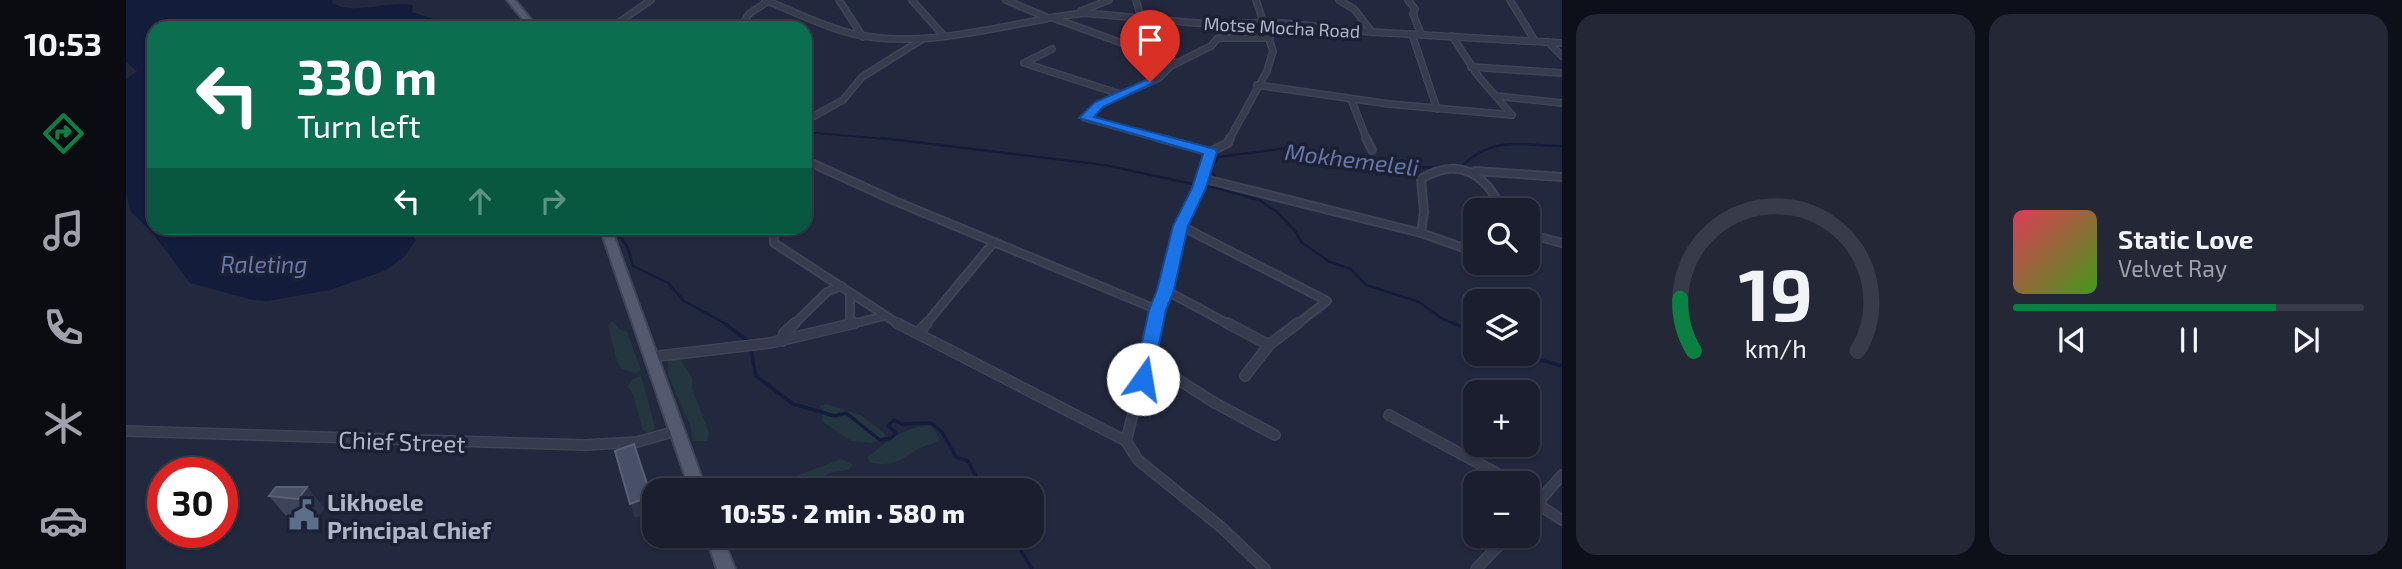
<!DOCTYPE html>
<html lang="en">
<head>
<meta charset="utf-8">
<style>
  body { margin:0; font-family:"Exo 2",sans-serif; background:#232736; color:#f1f3f6; height:100vh; display:flex; flex-direction:column; font-size:26px; white-space:nowrap }
  * { box-sizing:border-box; margin:0 }
  p { font-size:23px; color:#9fa2aa }
  .icon { flex:none; width:38px; height:38px; fill:none; stroke:currentColor; stroke-width:2; stroke-linecap:round; stroke-linejoin:round }
  .map { position:relative; flex:1; overflow:hidden }
  .drawer { display:flex; flex-direction:column; gap:14px; padding:14px; background:#0e1019; width:840px }
  .drawer>* { flex:none }
  .guide { position:absolute; left:21px; top:21px; width:665px; height:214px; border-radius:21px; box-shadow:0 2px 5px #0004,0 0 0 2px #383c4a; background:#0b6e4f; color:#fff; overflow:hidden }
  .controls { position:absolute; left:1337px; top:198px; display:grid; gap:14px }
  .controls a { display:grid; place-items:center; width:77px; height:77px; border-radius:14px; background:#1a1e2e; box-shadow:0 2px 5px #0004,0 0 0 2px #383c4a; font-size:35px }
  .speed { position:absolute; left:21px; top:457px; display:flex; gap:14px; font-size:35px; font-weight:700; text-align:center }
  .speed>* { display:grid; place-content:center; width:91px; height:91px; border-radius:50%; background:#1a1e2e; box-shadow:0 2px 5px #0004,0 0 0 2px #383c4a; line-height:1 }
  .speed .limit { border:10px solid #d22; background:#fff; color:#111 }
  .pin { position:absolute; display:grid; place-items:center; width:60px; height:60px; color:#fff; margin:-72px -30px; border-radius:50% 50% 50% 0; rotate:-45deg; box-shadow:0 0 7px #0007 }
  .pin .icon { rotate:45deg }
  .me { position:absolute; width:77px; margin:-38px; rotate:13deg; stroke-linejoin:round; filter:drop-shadow(0 0 5px #0008) }
  .turn { display:flex; align-items:center; gap:24px; height:147px; padding:0 35px; font-size:32px }
  .turn .icon { width:91px; height:91px; stroke-width:2.5 }
  .turn b { display:block; font-size:49px; line-height:60px }
  .lanes { display:flex; align-items:center; height:66px; padding:0 35px; background:#0003; justify-content:center; gap:35px; direction:ltr }
  .lanes .off { opacity:.35 }
  .drawer .widget { flex:1; display:flex; flex-direction:column; justify-content:center; gap:10px; min-width:0; padding:0 24px; border-radius:21px; background:#232736 }
  .drawer .dial { align-items:center; gap:0 }
  .dial svg { height:182px; overflow:visible; fill:none; stroke:#383c4a; stroke-width:7; stroke-linecap:round; text-anchor:middle }
  .dial text { fill:#f1f3f6; stroke:none }
  .song { display:flex; align-items:center; gap:21px }
  .cover { width:84px; height:84px; border-radius:10px; background:linear-gradient(135deg,hsl(350 70% 55%),hsl(100 70% 35%)) }
  .played { height:7px; border-radius:4px; background:linear-gradient(90deg,#0b8043 75%,#383c4a 75%) }
  .keys { display:flex; justify-content:space-around; direction:ltr }
  .drawer .tiles { flex:1; display:grid; gap:14px; grid-template-columns:repeat(2,1fr) }
  .trip { position:absolute; left:516px; top:478px; width:402px; height:70px; border-radius:21px; background:#1a1e2e; box-shadow:0 2px 5px #0004,0 0 0 2px #383c4a; font-weight:800; line-height:70px; text-align:center }
  main { display:flex; flex:1; min-height:0 }
  .menu { display:flex; flex-direction:column; width:126px; justify-content:space-around; align-items:center; background:#0a0c12; color:#9fa2aa }
  .menu .icon { width:49px; height:49px }
  .menu .on { color:#0b8043 }
  .menu b { font-size:32px; color:#f1f3f6 }
  .map>svg:first-child { display:block }
  .green { fill:#24363f }
  .water { fill:#141c3c }
  .lines { fill:none; stroke-linecap:round; stroke-linejoin:round }
  .stream-far2 { stroke:#141c3c; stroke-width:2 }
  .stream-far1 { stroke:#141c3c; stroke-width:2.5 }
  .stream { stroke:#141c3c; stroke-width:3.5 }
  .street-far2-casing { stroke:#3f4457; stroke-width:8 }
  .street-far1-casing { stroke:#3f4457; stroke-width:10 }
  .street-casing { stroke:#3f4457; stroke-width:12 }
  .primary-casing { stroke:#3f4457; stroke-width:4 }
  .street-far2 { stroke:#363b4e; stroke-width:5 }
  .street-far1 { stroke:#363b4e; stroke-width:6 }
  .street { stroke:#363b4e; stroke-width:9 }
  .primary { fill:#53596e; fill-rule:evenodd }
  .wall { fill:#3c445c }
  .shaded-wall { fill:#2c334b }
  .building { fill:#485068; stroke:#596077; stroke-width:2 }
  .route { fill:#1a73e8; stroke:#114b97; stroke-width:2 }
  .labels { text-anchor:middle; dominant-baseline:central; stroke-width:7; stroke-linejoin:round; paint-order:stroke }
  .far-street-label { font-size:18px; fill:#b1b6c9; stroke:#1b2033 }
  .water-label { font-size:23px; font-style:italic; fill:#6877ab; stroke:#1b2033 }
  .near-street-label { font-size:24px; fill:#b1b6c9; stroke:#1b2033 }
  .near-poi-label { font-size:24px; font-weight:bold; fill:#b1b6c9; stroke:#1b2033; text-anchor:start }
</style>
</head>
<body>
<main>
<nav class="menu">
<b>10:53</b>
<svg class="icon on" aria-label="directions" viewBox="0 0 24 24"><path d="M12 3l9 9-9 9-9-9zM9 14v-3h6M13 9l2 2-2 2"/></svg>
<svg class="icon" aria-label="music" viewBox="0 0 24 24"><path d="M9 18V5l10-2v13"/><circle cx="6" cy="18" r="3"/><circle cx="16" cy="16" r="3"/></svg>
<svg class="icon" aria-label="phone" viewBox="0 0 24 24"><path d="M5 4h4l2 5-3 2q2 4 5 5l2-3 5 2v4C11 20 4 13 5 4z"/></svg>
<svg class="icon" aria-label="climate" viewBox="0 0 24 24"><path d="M12 3v18M4 7l16 10M4 17L20 7"/></svg>
<svg class="icon" aria-label="car" viewBox="0 0 24 24"><path d="M5 17H2v-5l4-1 3-4h7l3 4 3 1v5h-3M9 17h6M6 11h13"/><circle cx="7" cy="17" r="2"/><circle cx="17" cy="17" r="2"/></svg>
</nav>
<div class="map">
<svg width="1436" height="569" viewBox="0 0 1436 569">
  <rect width="100%" height="100%" fill="#22283e"/>
  <g class="green">
    <path d="M486,321L493,329L501,332L515,370L511,373L495,369L491,361L482,326Z"/>
    <path d="M548,358L554,359L566,378V388L583,433L581,441H567L564,425L542,375V361Z"/>
    <path d="M515,376L528,423L529,429L522,433L517,430L507,395L502,386L506,379Z"/>
    <path d="M700,404L735,415L759,434L758,437L746,443L725,441L696,421V410L693,406Z"/>
    <path d="M805,426L814,439C807,445 802,444 794,448C775,459 770,467 745,463L741,458C756,444 784,424 805,426Z"/>
    <path d="M715,459L727,465L722,470L703,473L688,484H676L661,490H646L675,474Z"/>
  </g>
  <path class="water" d="M0,0H207L206,3C230,16 261,0 287,5L286,12L332,27L28,28V228H286L283,232L290,240L278,257L258,271L204,290L141,301L127,300L64,283L28,235L5,212L0,193V79L11,71L0,62Z"/>
  <g class="lines">
    <path class="stream-far2" d="M679,132L771,140"/>
    <g class="stream-far1">
      <path d="M756,138L979,165L1066,184"/>
      <path d="M1330,166H1336C1367,135 1397,146 1436,146"/>
      <path d="M1078,185L1087,187L1090,178L1085,171L1092,157L1169,147L1221,162L1266,168L1317,167"/>
      <path d="M1087,187L1133,200L1151,212L1170,232L1175,242L1204,262L1225,269L1240,285L1293,302L1315,318L1331,325"/>
      <path d="M493,228L491,232L502,248L507,266L542,283L558,301L602,325"/>
    </g>
    <g class="stream">
      <path d="M598,323L622,341"/>
      <path d="M1327,323L1349,332"/>
      <path d="M625,350L630,376L667,404L709,416L720,413L754,440L765,438L770,433L762,426L768,420L776,424L805,423L816,432L830,457L842,461L857,490"/>
      <path d="M1393,354L1436,366"/>
      <path d="M886,536L906,569"/>
    </g>
    <g class="street-far2-casing">
      <g id="street-far2">
        <path d="M639,0C667,11 695,26 724,33C789,49 856,30 920,19"/>
        <path d="M713,0L737,37"/>
        <path d="M786,0L817,35"/>
        <path d="M880,0L922,18L958,13L1070,23H1156L1246,32L1436,43"/>
        <path d="M1010,0L1015,18"/>
        <path d="M1213,0L1228,9L1246,32"/>
        <path d="M1282,0L1289,9L1287,14L1295,34"/>
        <path d="M1384,0L1409,41"/>
        <path d="M955,11L983,0"/>
        <path d="M927,18L1051,63"/>
        <path d="M489,25L525,0"/>
        <path d="M614,28L623,14L642,1"/>
        <path d="M1286,34L1311,109"/>
        <path d="M1326,36L1353,77L1386,115"/>
        <path d="M1422,42L1436,56"/>
        <path d="M926,49L898,63L994,94"/>
        <path d="M1345,67L1436,73"/>
        <path d="M1131,85L1263,104L1386,115"/>
        <path d="M1370,96L1436,103"/>
        <path d="M1225,99L1241,140"/>
        <path d="M679,121L717,100L736,77L795,40"/>
        <path d="M1039,140L959,118L973,105L1033,78L1045,66L1085,46L1092,38H1144"/>
        <path d="M1103,140L1141,71L1147,51L1130,0"/>
      </g>
    </g>
    <g class="street-far1-casing">
      <g id="street-far1">
        <path d="M1033,138L1084,152"/>
        <path d="M1240,138L1246,150"/>
        <path d="M679,160L769,201L1032,310"/>
        <path d="M1349,171L1436,177"/>
        <path d="M1075,178L1295,233L1349,252"/>
        <path d="M1055,226L1201,301L1170,325"/>
        <path d="M647,228L648,243L774,325"/>
        <path d="M1295,233L1298,212L1295,179C1333,156 1360,174 1376,210"/>
        <path d="M1402,234L1436,243"/>
        <path d="M1380,262L1393,266V262"/>
        <path d="M1039,290L1104,325"/>
        <path d="M724,295V324"/>
        <path d="M667,325L701,292L715,286"/>
        <path d="M722,325L758,316"/>
        <path d="M799,325L867,243"/>
        <path d="M1030,325L1055,226L1073,188L1084,152L1102,143L1104,138"/>
      </g>
    </g>
    <g class="street-casing">
      <g id="street">
        <path d="M771,323L1000,441"/>
        <path d="M1030,323L1000,441L1012,460L1095,527L1139,569"/>
        <path d="M1101,323L1143,345"/>
        <path d="M792,333L801,323"/>
        <path d="M656,341L658,333L669,323"/>
        <path d="M525,357L644,343L729,323"/>
        <path d="M1021,360L1089,403L1149,435"/>
        <path d="M1119,376L1143,345L1172,323"/>
        <path d="M1263,415L1389,483"/>
        <path d="M0,431L459,445L511,442L550,431"/>
        <path d="M1402,491L1415,500"/>
        <path d="M1411,504L1436,520"/>
        <path d="M1402,514L1436,475"/>
        <path d="M1350,569L1382,536"/>
      </g>
    </g>
    <g class="primary-casing">
      <g id="primary">
        <path d="M381,0H389L412,28H404Z"/>
        <path d="M474,228H485L580,490H564Z"/>
        <path d="M580,536H596L609,569H591Z"/>
      </g>
    </g>
    <use href="#street-far2" class="street-far2"/>
    <use href="#street-far1" class="street-far1"/>
    <use href="#street" class="street"/>
    <use href="#primary" class="primary"/>
  </g>
  <path class="wall" d="M181,487L198,508L190,520L161,517L143,496Z"/>
  <g class="shaded-wall">
    <path d="M181,487L198,508L190,520L172,499Z"/>
    <path d="M525,496L528,510L509,518L504,504Z"/>
  </g>
  <g class="building">
    <path d="M508,444L525,496L504,504L489,451Z"/>
    <path d="M150,487H181L172,499L143,496Z"/>
  </g>
  <path class="route" d="M1020,80L1029,82L977,107L968,117L1089,149L1091,152L1080,188L1062,226L1048,290L1040,310L1026,379L1023,384H1010L1008,379L1023,310L1031,290L1047,226L1066,188L1077,154L953,118L969,102Z"/>
  <defs>
    <g id="civic-bare" transform="scale(2.415)"><path d="M-.6-6.5H3V-4.5H.6V-3L4-1V1h2V6H-6V1h2V-1L-.6-3ZM-1.2 2.5V6h2.4V2.5Z" fill="#5c6f8a" stroke="#1b2033" stroke-width="2.5" paint-order="stroke"/></g>
  </defs>
  <g fill-rule="evenodd">
    <use href="#civic-bare" x="178" y="515"/>
  </g>
  <g class="labels">
    <g class="far-street-label">
      <text transform="translate(1156 27) rotate(3)">Motse Mocha Road</text>
    </g>
    <g class="water-label">
      <text transform="translate(1226 159) rotate(7)">Mokhemeleli</text>
      <text x="138" y="264">Raleting</text>
    </g>
    <g class="near-street-label">
      <text transform="translate(276 441) rotate(2)">Chief Street</text>
    </g>
    <g class="near-poi-label">
      <text x="201" y="501">Likhoele<tspan x="201" dy="28">Principal Chief</tspan></text>
    </g>
  </g>
</svg>
<div class="controls">
<a><svg class="icon" aria-label="search" viewBox="0 0 24 24"><circle cx="10" cy="10" r="6"/><path d="M15 15l6 6"/></svg></a>
<a><svg class="icon" aria-label="layers" viewBox="0 0 24 24"><path d="M12 4l9 5-9 5-9-5zM3 14l9 5 9-5"/></svg></a>
<a>+</a>
<a>−</a>
</div>
<div class="speed"><div class="limit">30</div></div>
<div class="pin" style="left:1024px;top:82px;background:#d93025"><svg class="icon" aria-label="arrive" viewBox="0 0 24 24"><path d="M6 21V4h12l-3 4 3 4H6"/></svg></div>
<svg class="me" style="left:1017px;top:379px" viewBox="-20 -20 40 40"><circle r="19" fill="#fff"/><path d="M0-13L10 11 0 6-10 11z" fill="#1a73e8"/></svg>
<div class="trip">10:55 · 2 min · 580 m</div>
<div class="guide">
<div class="turn"><svg class="icon" aria-label="left" viewBox="0 0 24 24"><path d="M17 20v-9H6M10 6l-5 5 5 5"/></svg><div><b>330 m</b>Turn left</div></div>
<div class="lanes"><svg class="icon" aria-label="left" viewBox="0 0 24 24"><path d="M17 20v-9H6M10 6l-5 5 5 5"/></svg><svg class="icon off" aria-label="ahead" viewBox="0 0 24 24"><path d="M12 20V5M6 11l6-6 6 6"/></svg><svg class="icon off" aria-label="right" viewBox="0 0 24 24"><path d="M7 20v-9h11M14 6l5 5-5 5"/></svg></div>
</div>
</div>
<section class="drawer">
<div class="tiles">
<div class="widget dial"><svg viewBox="0 0 100 80">
<path d="M14 69A42 42 0 1 1 86 69"/>
<path d="M14 69A42 42 0 0 1 8 46" stroke="#0b8043"/>
<text x="50" y="56" font-size="32" font-weight="700">19</text>
<text x="50" y="72" font-size="11">km/h</text>
</svg></div>
<div class="widget">
<div class="song"><i class="cover"></i><div><b>Static Love</b><p>Velvet Ray</p></div></div>
<div class="played"></div>
<div class="keys"><svg class="icon" aria-label="previous" viewBox="0 0 24 24"><path d="M18 5L8 12l10 7zM5 5v14"/></svg><svg class="icon" aria-label="pause" viewBox="0 0 24 24"><path d="M8 5v14M16 5v14"/></svg><svg class="icon" aria-label="next" viewBox="0 0 24 24"><path d="M6 5l10 7-10 7zM19 5v14"/></svg></div>
</div>
</div>
</section>
</main>
</body>
</html>
